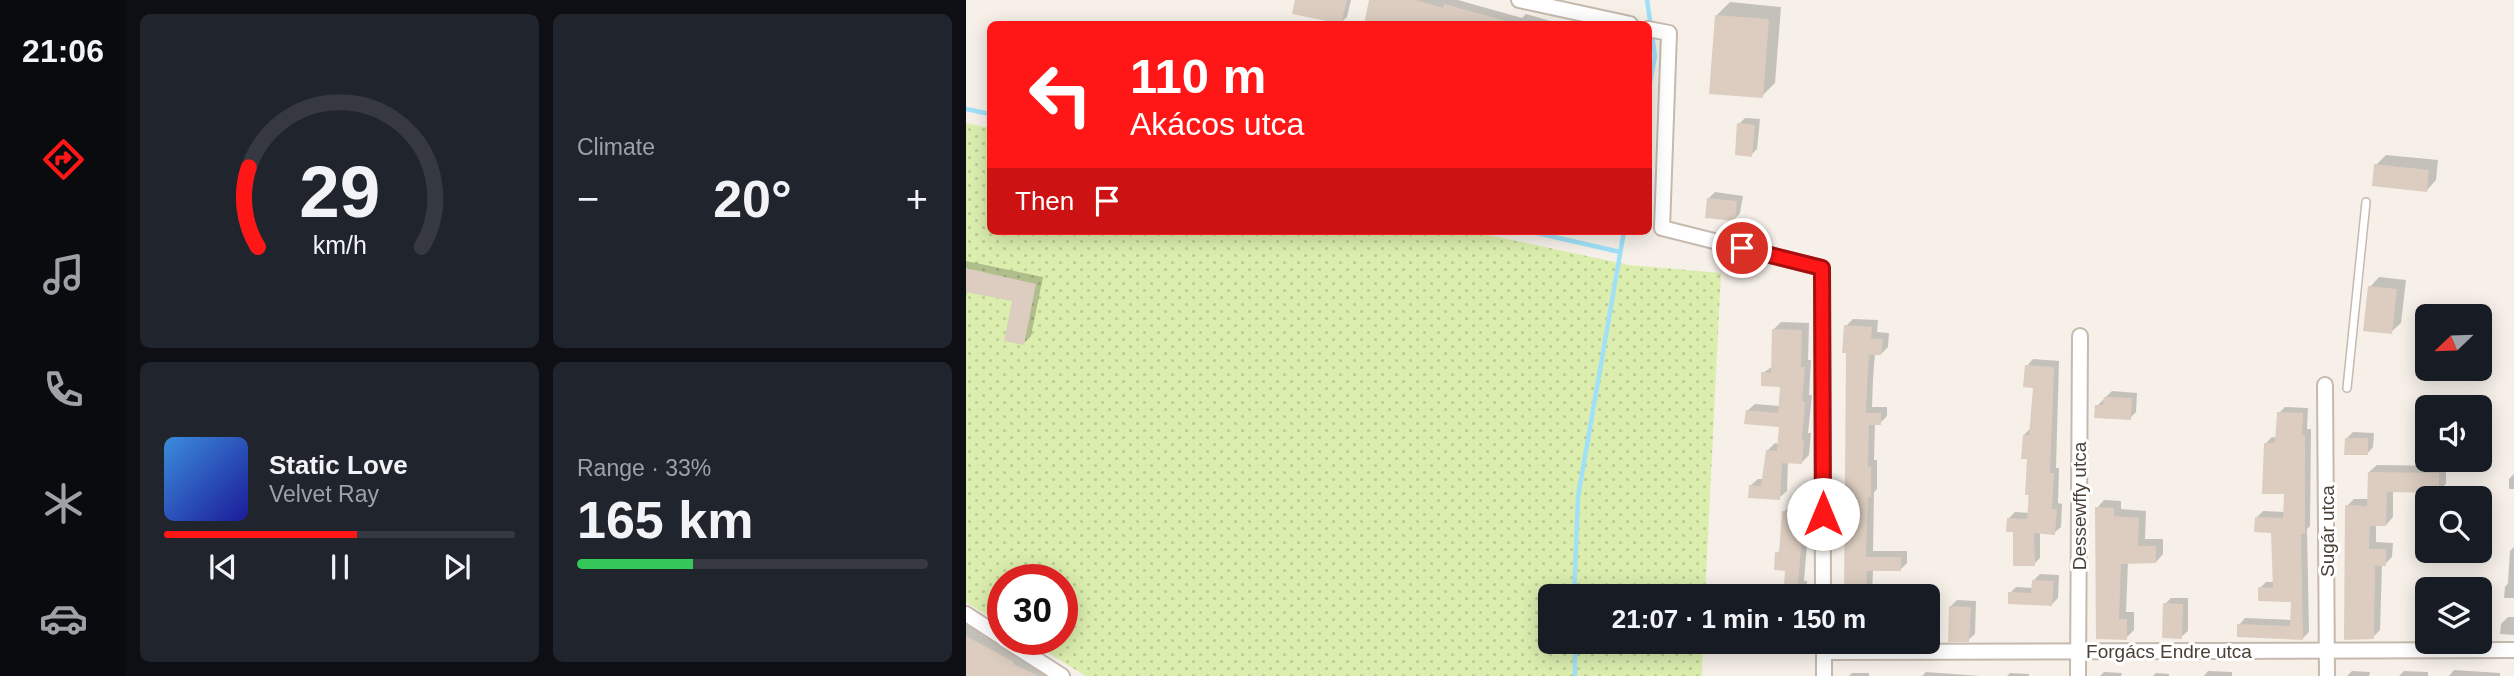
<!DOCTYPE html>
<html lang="en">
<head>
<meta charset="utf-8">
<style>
  body { margin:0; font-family:Arial,sans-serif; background:#20242c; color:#f1f3f6; height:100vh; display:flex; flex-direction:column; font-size:26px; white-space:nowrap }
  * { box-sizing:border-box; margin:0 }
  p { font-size:23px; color:#9ea1a6 }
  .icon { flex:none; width:38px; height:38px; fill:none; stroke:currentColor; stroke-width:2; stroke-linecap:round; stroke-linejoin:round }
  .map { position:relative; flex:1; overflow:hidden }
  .details { display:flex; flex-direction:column; gap:14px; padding:14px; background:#0d0f14; width:840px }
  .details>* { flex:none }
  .hud { position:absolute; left:21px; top:21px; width:665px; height:214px; border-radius:10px; box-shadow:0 4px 18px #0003; background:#ff1717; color:#fff; overflow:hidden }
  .needle { width:46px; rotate:247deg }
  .controls { position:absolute; left:1449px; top:304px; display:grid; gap:14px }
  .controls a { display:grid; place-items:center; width:77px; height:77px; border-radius:10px; background:#171b24; box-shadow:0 4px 18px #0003; font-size:35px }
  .speed { position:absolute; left:21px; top:564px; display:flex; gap:14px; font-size:35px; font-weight:700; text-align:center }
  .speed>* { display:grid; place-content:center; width:91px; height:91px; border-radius:50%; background:#171b24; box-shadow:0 4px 18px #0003; line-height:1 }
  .speed .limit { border:10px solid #d22; background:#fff; color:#111 }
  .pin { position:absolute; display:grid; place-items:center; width:60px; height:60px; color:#fff; margin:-30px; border:4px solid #fff; border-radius:50%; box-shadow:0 2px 7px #0007 }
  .me { position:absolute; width:77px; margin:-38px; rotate:0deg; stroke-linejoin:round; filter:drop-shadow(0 0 5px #0008) }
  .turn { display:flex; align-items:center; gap:24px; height:147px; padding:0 28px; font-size:32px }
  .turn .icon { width:91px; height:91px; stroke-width:2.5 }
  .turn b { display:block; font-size:49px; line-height:60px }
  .then { display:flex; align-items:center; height:66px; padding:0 28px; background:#0003; gap:14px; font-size:26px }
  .big { font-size:52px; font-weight:800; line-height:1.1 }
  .details .tile { flex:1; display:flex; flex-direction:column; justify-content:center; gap:10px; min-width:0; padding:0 24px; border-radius:10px; background:#20242c }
  .details .dial { align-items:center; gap:0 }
  .dial svg { height:182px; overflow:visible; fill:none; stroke:#363941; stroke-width:7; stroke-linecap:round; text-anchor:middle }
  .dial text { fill:#f1f3f6; stroke:none }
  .song { display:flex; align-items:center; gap:21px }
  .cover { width:84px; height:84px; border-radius:10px; background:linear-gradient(135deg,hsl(210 70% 55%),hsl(240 70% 35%)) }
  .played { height:7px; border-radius:4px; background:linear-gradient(90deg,#ff1717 55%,#363941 55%) }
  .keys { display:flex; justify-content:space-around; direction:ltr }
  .heat { display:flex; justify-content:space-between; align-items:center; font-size:38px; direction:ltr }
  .charge { height:10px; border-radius:5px; background:linear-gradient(90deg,#34c759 33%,#363941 0) }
  .details .tiles { flex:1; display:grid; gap:14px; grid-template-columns:repeat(2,1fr) }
  .trip { position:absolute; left:572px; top:584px; width:402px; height:70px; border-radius:10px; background:#171b24; box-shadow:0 4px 18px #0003; font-weight:800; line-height:70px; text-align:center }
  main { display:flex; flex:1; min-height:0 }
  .menu { display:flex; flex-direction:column; width:126px; justify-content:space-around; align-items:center; background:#090b0e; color:#9ea1a6 }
  .menu .icon { width:49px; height:49px }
  .menu .current { color:#ff1717 }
  .menu b { font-size:32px; color:#f1f3f6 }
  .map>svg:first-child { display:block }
  .grass { fill:url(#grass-dots) }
  .shadow { fill:#0003 }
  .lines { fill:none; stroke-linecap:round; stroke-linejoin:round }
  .stream { stroke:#a0e1f8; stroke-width:4.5 }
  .building { fill:#dccdc0 }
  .service-casing { stroke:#c6b9ad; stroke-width:10 }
  .minor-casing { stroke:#c6b9ad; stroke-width:18 }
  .service { stroke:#fff; stroke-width:7 }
  .minor { stroke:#fff; stroke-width:14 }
  .route-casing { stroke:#a60f0f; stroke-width:18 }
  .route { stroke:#ff1717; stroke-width:12 }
  .labels { text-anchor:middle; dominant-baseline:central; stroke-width:6; stroke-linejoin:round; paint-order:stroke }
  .street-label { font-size:19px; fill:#4b4036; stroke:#fff }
</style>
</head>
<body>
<main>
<nav class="menu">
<b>21:06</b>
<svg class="icon current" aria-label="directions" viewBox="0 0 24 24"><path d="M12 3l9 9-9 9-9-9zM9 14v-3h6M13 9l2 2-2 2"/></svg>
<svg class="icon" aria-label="music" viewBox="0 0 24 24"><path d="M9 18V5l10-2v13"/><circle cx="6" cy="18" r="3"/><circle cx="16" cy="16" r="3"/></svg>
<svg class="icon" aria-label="phone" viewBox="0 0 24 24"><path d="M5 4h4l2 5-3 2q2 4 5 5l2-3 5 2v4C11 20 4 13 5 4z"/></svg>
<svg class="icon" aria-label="climate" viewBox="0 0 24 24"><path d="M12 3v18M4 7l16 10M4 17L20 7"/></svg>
<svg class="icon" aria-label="car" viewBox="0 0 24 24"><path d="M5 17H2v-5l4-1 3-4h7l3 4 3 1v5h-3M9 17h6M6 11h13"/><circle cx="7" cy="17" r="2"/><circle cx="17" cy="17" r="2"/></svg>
</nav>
<section class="details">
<div class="tiles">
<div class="tile dial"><svg viewBox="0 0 100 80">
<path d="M14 69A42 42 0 1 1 86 69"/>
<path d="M14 69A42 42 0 0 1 10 34" stroke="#ff1717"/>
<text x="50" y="56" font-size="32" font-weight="700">29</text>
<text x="50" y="72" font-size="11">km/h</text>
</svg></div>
<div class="tile"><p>Climate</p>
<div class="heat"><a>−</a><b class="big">20°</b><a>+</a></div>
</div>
<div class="tile">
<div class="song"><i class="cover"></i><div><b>Static Love</b><p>Velvet Ray</p></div></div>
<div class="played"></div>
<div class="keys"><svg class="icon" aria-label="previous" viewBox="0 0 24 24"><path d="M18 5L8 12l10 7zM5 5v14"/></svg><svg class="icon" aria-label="pause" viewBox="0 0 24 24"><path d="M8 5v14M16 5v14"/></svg><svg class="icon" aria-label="next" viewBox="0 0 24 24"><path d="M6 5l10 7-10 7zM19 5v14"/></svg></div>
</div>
<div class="tile"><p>Range · 33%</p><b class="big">165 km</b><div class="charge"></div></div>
</div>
</section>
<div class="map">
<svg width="1548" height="676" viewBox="0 0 1548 676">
  <defs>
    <pattern id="grass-dots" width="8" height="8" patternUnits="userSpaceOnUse" patternTransform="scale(1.75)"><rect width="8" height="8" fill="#dbeeae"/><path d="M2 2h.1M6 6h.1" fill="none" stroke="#bdcd96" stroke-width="1.8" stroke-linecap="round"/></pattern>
  </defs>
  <rect width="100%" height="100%" fill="#f6f0e9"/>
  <path class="grass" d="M0,123L24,128V231H504L663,265L755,273L739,597H584V642H737L736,676H120L59,639H96V579H37V625L0,602Z"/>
  <g class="shadow">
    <path d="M331,0H385L381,17L374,23Z"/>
    <path d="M433,0H492L556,18L560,14L595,24L490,23L489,24H426Z"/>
    <path d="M764,2L815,7L809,83L796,96L751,15Z"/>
    <path d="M779,118L794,119L791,149L785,155L773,124Z"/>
    <path d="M1420,155L1472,160L1470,180L1461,190L1410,165Z"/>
    <path d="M749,192L777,196L774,213L768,220L743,198Z"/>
    <path d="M0,261L77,277L65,336L58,343L48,300L1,290L0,297Z"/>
    <path d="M1413,277L1440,280L1435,323L1425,332L1404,287Z"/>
    <path d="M887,319L912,320L911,332L923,333L922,347L915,354L909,353L907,379L906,407H921V416L914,423H909L908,460H911V489L908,492L907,551H941V563L934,570H907L906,597H880L882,385L880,326Z"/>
    <path d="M815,322L843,323L842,360H845L843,395H846L842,433H845L843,455L835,463L822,461L821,491L813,498L784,486L792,479H798L801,451L809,443L813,444L815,426L781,411L789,404L814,406L816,385L797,373L807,366L808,329Z"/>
    <path d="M1067,359L1093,361L1090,468H1093L1092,503L1096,504L1095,527L1088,533L1074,532V558L1068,564L1043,518L1049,512L1063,513L1062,457L1058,435L1065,428L1069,386L1061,366Z"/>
    <path d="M1146,391L1171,393L1170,412L1164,418L1131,406Z"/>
    <path d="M1319,407L1342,408L1341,429H1345L1344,526L1341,529L1343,632L1337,638L1273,625L1279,618L1326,620L1327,600L1294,588L1300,582H1309L1307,531L1291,517L1297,511L1319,512V493L1300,443L1306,437L1312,438L1313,413Z"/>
    <path d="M1387,432L1408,433L1407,447L1401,454L1380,439Z"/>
    <path d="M1411,465L1480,466V484L1472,491L1427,490V517L1420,525L1410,524V542L1427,543L1426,557L1419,564H1416L1414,630L1407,637L1381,506L1388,499H1403V472Z"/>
    <path d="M1548,474V489H1543V479Z"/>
    <path d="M1138,500L1155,501V509L1180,511L1179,539H1197V554L1190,562H1162L1160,612H1168V630L1160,638L1132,637L1131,508Z"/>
    <path d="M824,506L844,507L838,581H841L840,597H819L821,570L811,553L815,549L818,512Z"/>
    <path d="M1548,547V598H1538L1539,587L1542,583L1544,551Z"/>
    <path d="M1074,574L1093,575L1092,598L1085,605L1044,593L1050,587L1067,588L1068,580Z"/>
    <path d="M1205,598H1222V631L1215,637L1199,604Z"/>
    <path d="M991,600L1010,601L1009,634L1002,640L985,606Z"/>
    <path d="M1542,617H1548V635L1534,634L1535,624Z"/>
    <path d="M0,619L16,629L14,634L53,655L52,658L83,672L82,676H10L0,658Z"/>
    <path d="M1488,670L1534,673V676H1483Z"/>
    <path d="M1242,671L1266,672V676H1238Z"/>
    <path d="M1386,671L1404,672L1403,676H1381Z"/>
    <path d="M1438,671L1462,672V676H1433Z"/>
    <path d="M960,672L1014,676H956Z"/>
    <path d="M1138,672L1156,673L1155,676H1134Z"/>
    <path d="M886,673H903V676H883Z"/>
    <path d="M1044,673L1063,674V676H1041Z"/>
    <path d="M1190,673L1203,674V676H1187Z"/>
  </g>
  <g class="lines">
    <g class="stream">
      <path d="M681,0L689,56L682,93"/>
      <path d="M0,109L24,114"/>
      <path d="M562,231L654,252"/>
      <path d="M608,597L612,497L658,231"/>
      <path d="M609,642V676"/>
    </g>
  </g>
  <g class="building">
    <path d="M329,0H381L375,24L326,14Z"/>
    <path d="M403,0H450L477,8L478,4L541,21V24H398Z"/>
    <path d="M749,15L803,19L797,98L743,94Z"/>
    <path d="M771,123L789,125L786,157L769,155Z"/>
    <path d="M1408,164L1463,170L1461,192L1406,186Z"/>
    <path d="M741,198L771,201L769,221L739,218Z"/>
    <path d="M0,268L70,284L58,345L38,341L46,301L0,292Z"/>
    <path d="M1402,286L1431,289L1426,334L1397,331Z"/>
    <path d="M878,325L906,327L905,338L917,339L915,355H903L901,387L900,413H915V425H903L902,467H905V497H902L900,557H935V571H901L900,597H878L880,353H876Z"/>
    <path d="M806,329L836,330L835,367H839L836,401L839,402L836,440H838L836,464L816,463L814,500L782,498L783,485L795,486L800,450L811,451L813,427L778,424L780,410L812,413L814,387L795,386V372L805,373Z"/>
    <path d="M1059,365L1088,367L1084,473H1088L1086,509H1091L1089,535L1068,533L1069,566H1047V532H1040L1041,518L1061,519L1063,495H1059L1061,459H1055L1057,435H1063L1067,388L1057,387Z"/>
    <path d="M1138,397L1166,398L1165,420L1128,418L1129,405H1137Z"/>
    <path d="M1311,412L1337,413L1336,435H1339V534H1335L1337,640L1271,637V624L1324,626L1325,602L1292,601V587L1307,588L1305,533L1288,532L1289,517L1317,518L1318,494H1296L1298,443H1309Z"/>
    <path d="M1379,438H1402V455H1378Z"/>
    <path d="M1402,472L1473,473V493L1421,492L1420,526H1404L1403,549H1420V566H1409L1408,639L1378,640L1379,505L1401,506Z"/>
    <path d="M1129,507L1148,508V516L1173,518L1172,546H1190V563L1155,564L1153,619H1161V640L1130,639Z"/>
    <path d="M816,511L838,513L831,597H817L819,571L808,570L809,552L813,553Z"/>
    <path d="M1066,580L1088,581L1086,606L1042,604V592L1065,593Z"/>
    <path d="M1197,603L1217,604L1216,639L1196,638Z"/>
    <path d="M983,606L1005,607L1003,642H982Z"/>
    <path d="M0,636L48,662L47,664L73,676H0Z"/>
  </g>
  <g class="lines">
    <g class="service-casing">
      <path id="service" d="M1381,388L1400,202"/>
    </g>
    <g class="minor-casing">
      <g id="minor">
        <path d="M553,0L664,24"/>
        <path d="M682,29L703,33L696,228L856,268L857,597"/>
        <path d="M1359,385L1361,676"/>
        <path d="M0,614L37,638"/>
        <path d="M38,639L96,676"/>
        <path d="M858,644V676"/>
        <path d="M858,652L1548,650"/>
        <path d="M1112,676L1114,336"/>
      </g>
    </g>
    <use href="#service" class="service"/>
    <use href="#minor" class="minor"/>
  </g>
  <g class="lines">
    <g class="route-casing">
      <path id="route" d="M776,248L856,268L857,514"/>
    </g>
    <use href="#route" class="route"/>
  </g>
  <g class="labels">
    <g class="street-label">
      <text transform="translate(1113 506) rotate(-90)">Dessewffy utca</text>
      <text transform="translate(1361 531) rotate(-90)">Sugár utca</text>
      <text x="1203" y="651">Forgács Endre utca</text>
    </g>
  </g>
</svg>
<div class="controls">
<a><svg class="needle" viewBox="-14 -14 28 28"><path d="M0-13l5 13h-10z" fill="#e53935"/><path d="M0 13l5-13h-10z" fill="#9ea1a6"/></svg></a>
<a><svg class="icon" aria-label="sound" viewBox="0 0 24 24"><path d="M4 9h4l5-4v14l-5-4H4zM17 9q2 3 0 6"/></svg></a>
<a><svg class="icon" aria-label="search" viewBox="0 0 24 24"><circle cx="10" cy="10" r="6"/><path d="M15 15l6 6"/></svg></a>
<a><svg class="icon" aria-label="layers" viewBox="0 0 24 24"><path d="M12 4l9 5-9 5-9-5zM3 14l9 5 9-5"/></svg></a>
</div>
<div class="speed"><div class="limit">30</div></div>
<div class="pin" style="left:776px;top:248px;background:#d93025"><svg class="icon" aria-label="arrive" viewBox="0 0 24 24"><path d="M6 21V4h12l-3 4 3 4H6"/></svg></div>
<svg class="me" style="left:857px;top:514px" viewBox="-20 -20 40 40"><circle r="19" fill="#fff"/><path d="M0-13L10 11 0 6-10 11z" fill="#ff1717"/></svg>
<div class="trip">21:07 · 1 min · 150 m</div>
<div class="hud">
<div class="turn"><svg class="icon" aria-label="left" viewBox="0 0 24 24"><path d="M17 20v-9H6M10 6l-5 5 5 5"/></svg><div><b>110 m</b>Akácos utca</div></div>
<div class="then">Then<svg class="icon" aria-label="arrive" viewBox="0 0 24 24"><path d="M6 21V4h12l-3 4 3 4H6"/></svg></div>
</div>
</div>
</main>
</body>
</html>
